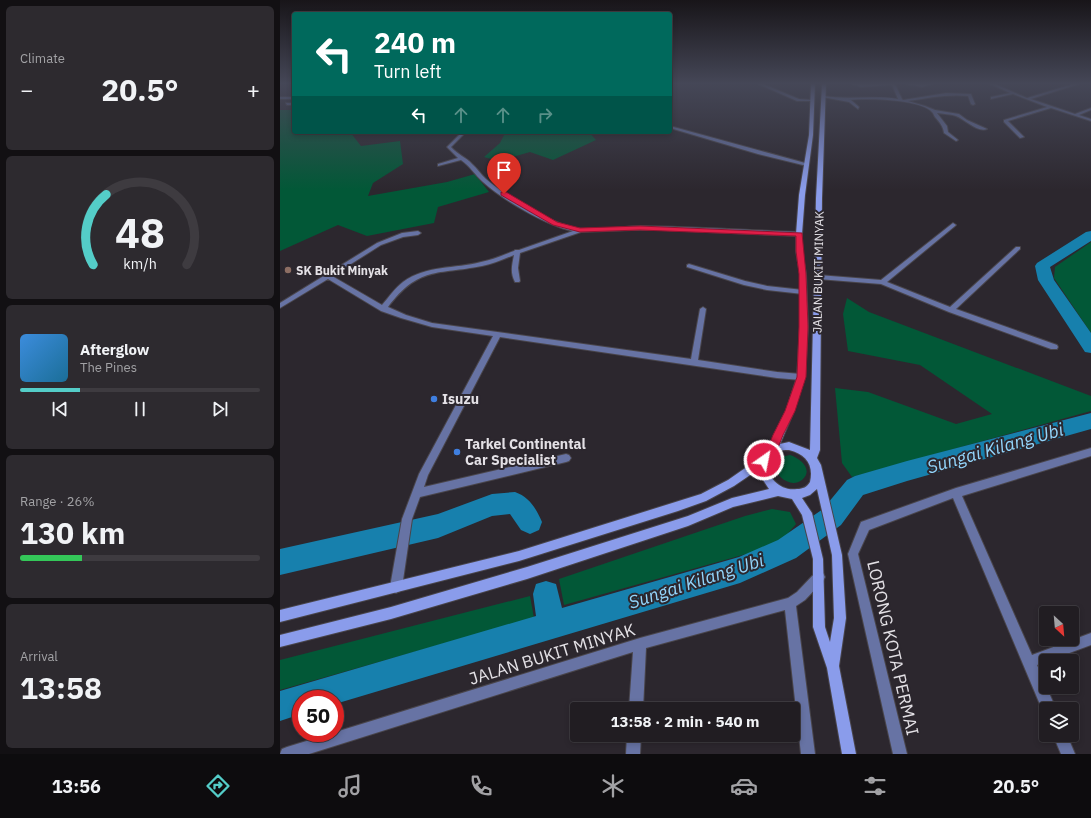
<!DOCTYPE html>
<html lang="en">
<head>
<meta charset="utf-8">
<style>
  body { margin:0; font-family:"IBM Plex Sans",sans-serif; background:#2d2a2f; color:#f1f3f6; height:100vh; display:flex; flex-direction:column; font-size:15px; white-space:nowrap }
  * { box-sizing:border-box; margin:0 }
  p { font-size:13px; color:#a2a2a5 }
  .icon { flex:none; width:22px; height:22px; fill:none; stroke:currentColor; stroke-width:2; stroke-linecap:round; stroke-linejoin:round }
  .map { position:relative; flex:1; overflow:hidden }
  .drawer { display:flex; flex-direction:column; gap:6px; padding:6px; background:#121013; width:280px }
  .drawer>* { flex:none }
  .top-card { position:absolute; left:12px; top:12px; width:380px; height:122px; border-radius:4px; box-shadow:0 2px 6px #0003,0 0 0 1px #3e3b40; background:#00695c; color:#fff; overflow:hidden }
  .needle { width:26px; rotate:154deg }
  .controls { position:absolute; left:759px; top:606px; display:grid; gap:8px }
  .controls a { display:grid; place-items:center; width:40px; height:40px; border-radius:4px; background:#211d22; box-shadow:0 2px 6px #0003,0 0 0 1px #3e3b40; font-size:20px }
  .speed { position:absolute; left:12px; top:690px; display:flex; gap:8px; font-size:20px; font-weight:700; text-align:center }
  .speed>* { display:grid; place-content:center; width:52px; height:52px; border-radius:50%; background:#211d22; box-shadow:0 2px 6px #0003,0 0 0 1px #3e3b40; line-height:1 }
  .speed .limit { border:6px solid #d22; background:#fff; color:#111 }
  .pin { position:absolute; display:grid; place-items:center; width:34px; height:34px; color:#fff; margin:-41px -17px; border-radius:50% 50% 50% 0; rotate:-45deg; box-shadow:0 0 4px #0007 }
  .pin .icon { rotate:45deg }
  .me { position:absolute; width:44px; margin:-22px; rotate:33deg; stroke-linejoin:round; filter:drop-shadow(0 0 3px #0008) }
  .turn { display:flex; align-items:center; gap:14px; height:84px; padding:0 16px; font-size:18px }
  .turn .icon { width:52px; height:52px; stroke-width:2.5 }
  .turn b { display:block; font-size:28px; line-height:34px }
  .lanes { display:flex; align-items:center; height:38px; padding:0 16px; background:#0003; justify-content:center; gap:20px; direction:ltr }
  .lanes .off { opacity:.35 }
  .big { font-size:30px; font-weight:700; line-height:1.1 }
  .drawer .card { flex:1; display:flex; flex-direction:column; justify-content:center; gap:6px; min-width:0; padding:0 14px; border-radius:6px; background:#2d2a2f }
  .drawer .dial { align-items:center; gap:0 }
  .dial svg { height:104px; overflow:visible; fill:none; stroke:#3e3b40; stroke-width:7; stroke-linecap:round; text-anchor:middle }
  .dial text { fill:#f1f3f6; stroke:none }
  .song { display:flex; align-items:center; gap:12px }
  .cover { width:48px; height:48px; border-radius:6px; background:linear-gradient(135deg,hsl(210 70% 55%),hsl(200 70% 35%)) }
  .played { height:4px; border-radius:2px; background:linear-gradient(90deg,#54cdc8 25%,#3e3b40 25%) }
  .keys { display:flex; justify-content:space-around; direction:ltr }
  .heat { display:flex; justify-content:space-between; align-items:center; font-size:22px; direction:ltr }
  .charge { height:6px; border-radius:3px; background:linear-gradient(90deg,#34c759 26%,#3e3b40 0) }
  .trip { position:absolute; left:290px; top:702px; width:230px; height:40px; border-radius:4px; background:#211d22; box-shadow:0 2px 6px #0003,0 0 0 1px #3e3b40; font-weight:700; line-height:40px; text-align:center }
  .tabs { display:flex; height:64px; justify-content:space-around; align-items:center; background:#0d0c0e; color:#a2a2a5 }
  .tabs .icon { width:28px; height:28px }
  .tabs .selected { color:#54cdc8 }
  .tabs b { font-size:18px; color:#f1f3f6 }
  main { display:flex; flex:1; min-height:0 }
  .map>svg:first-child { display:block }
  .green { fill:#025837 }
  .lines { fill:none; stroke-linecap:round; stroke-linejoin:round }
  .river { fill:#1780ad; fill-rule:evenodd }
  .street-casing { stroke:#49454b; stroke-width:2 }
  .secondary-casing { stroke:#49454b; stroke-width:2 }
  .street { fill:#6773a4; fill-rule:evenodd }
  .secondary { fill:#8a9ceb; fill-rule:evenodd }
  .route { fill:#e11d48; stroke:#92132f }
  .education-dot { fill:#8d6e63; stroke:#2c272e; stroke-width:1.5 }
  .shop-dot { fill:#3f7fe0; stroke:#2c272e; stroke-width:1.5 }
  .labels { text-anchor:middle; dominant-baseline:central; stroke-width:4; stroke-linejoin:round; paint-order:stroke }
  .far-poi-label { font-size:12px; font-weight:bold; fill:#e4e1e6; stroke:#2c272e; text-anchor:start }
  .far-street-label { font-size:12px; fill:#e4e1e6; stroke:#2c272e }
  .poi-label { font-size:14px; font-weight:bold; fill:#e4e1e6; stroke:#2c272e; text-anchor:start }
  .near-street-label { font-size:17px; fill:#e4e1e6; stroke:#2c272e }
  .near-water-label { font-size:18px; font-style:italic; fill:#93d5fb; stroke:#2c272e }
</style>
</head>
<body>
<main>
<section class="drawer">
<div class="card"><p>Climate</p>
<div class="heat"><a>−</a><b class="big">20.5°</b><a>+</a></div>
</div>
<div class="card dial"><svg viewBox="0 0 100 80">
<path d="M14 69A42 42 0 1 1 86 69"/>
<path d="M14 69A42 42 0 0 1 24 15" stroke="#54cdc8"/>
<text x="50" y="56" font-size="32" font-weight="700">48</text>
<text x="50" y="72" font-size="11">km/h</text>
</svg></div>
<div class="card">
<div class="song"><i class="cover"></i><div><b>Afterglow</b><p>The Pines</p></div></div>
<div class="played"></div>
<div class="keys"><svg class="icon" aria-label="previous" viewBox="0 0 24 24"><path d="M18 5L8 12l10 7zM5 5v14"/></svg><svg class="icon" aria-label="pause" viewBox="0 0 24 24"><path d="M8 5v14M16 5v14"/></svg><svg class="icon" aria-label="next" viewBox="0 0 24 24"><path d="M6 5l10 7-10 7zM19 5v14"/></svg></div>
</div>
<div class="card"><p>Range · 26%</p><b class="big">130 km</b><div class="charge"></div></div>
<div class="card"><p>Arrival</p><b class="big">13:58</b></div>
</section>
<div class="map">
<svg width="811" height="754" viewBox="0 0 811 754">
  <rect width="100%" height="100%" fill="#2c272e"/>
  <g class="green">
    <path d="M0,110H14V132H70L81,146L120,141L123,164L93,183L88,196L167,182L195,174L209,192L158,207L154,223L87,236L58,225L0,251Z"/>
    <path d="M250,132H309L316,140L273,160L250,152L218,161L204,157L220,143L224,135Z"/>
    <path d="M811,242V333L774,278L775,267Z"/>
    <path d="M567,298L589,312L811,396V411L572,477L562,463L555,388L588,392L676,424L712,414L640,365L568,351L563,314Z"/>
    <path d="M510,455C520,458 534,470 522,480C505,493 479,459 510,455Z"/>
    <path d="M492,509L510,512L516,524L498,545L284,605L279,579L465,516Z"/>
    <path d="M250,596L254,618L0,690V660Z"/>
  </g>
  <g class="lines">
    <g class="river">
      <path d="M811,231V241L770,267L774,280L811,333V353L805,352L758,280L755,266L757,263L806,232Z"/>
      <path d="M811,413V429L627,481L583,495L561,525L516,558L460,583L55,704V699H21V714L0,721V691L256,616L253,594L256,584L266,581L276,584L282,608L459,557L498,540L543,509L567,480L575,476L627,461Z"/>
      <path d="M235,492C249,497 256,508 262,522L259,530L250,534L241,530L230,514L212,516L158,538L0,575V549L158,514L212,494Z"/>
    </g>
    <g class="street-casing">
      <g id="street">
        <path d="M478,84H483L519,99L533,100L531,101H517Z"/>
        <path d="M573,84H615L622,99L623,100L666,93L691,94L695,104L693,105L691,104L688,96C668,94 648,98 628,101L645,106L655,110L679,114L687,120L707,129C698,133 684,119 676,116C670,114 663,114 657,113L667,126L668,132L678,140L676,141L664,133C663,126 660,123 655,117C654,116 654,114 652,112C641,99 585,98 568,100H571L579,107L578,109L569,102L542,97L544,96C568,100 593,95 618,99L612,85L581,87Z"/>
        <path d="M626,84H652L642,87Z"/>
        <path d="M715,84L747,98L793,84H799L751,99L795,114L811,108V110L799,115L811,119V121L771,108L728,121L744,137L740,138L724,122V120L767,107L733,94L711,99V97L730,93L710,84Z"/>
        <rect x="0" y="97" width="14" height="2"/>
        <path d="M6,103H14V105H7Z"/>
        <path d="M390,126L529,164V165L527,166L478,154L390,128Z"/>
        <path d="M182,132H186L171,147C178,155 186,157 192,164C197,168 201,175 206,179C226,197 266,220 291,227C313,233 338,226 361,226C414,227 466,230 519,232L522,234L519,236L381,230H352L301,232L240,253L238,268L240,281L239,282H235C230,273 232,265 234,255C224,259 213,264 202,266C157,275 139,266 108,307L126,315L152,323L411,359L420,309L423,307L426,309L418,360L497,372L521,374L525,377L521,380L497,378L220,337L148,475L144,487L286,454L289,455L291,458L289,461L286,462L140,497L132,519L122,587L120,591L116,593L112,591L110,587L122,519L139,474L213,336L152,327L121,318L101,311L48,279L0,308V303L97,243L122,233L138,231L141,233L138,235L123,237L101,245L52,276L102,305C109,297 115,288 123,282C146,265 175,269 201,262C212,260 223,255 234,251L235,250H239L293,231C267,226 223,200 203,182C195,175 190,166 181,160L158,166V164L178,158L167,147Z"/>
        <path d="M673,223L676,225L675,226L607,282L670,307L736,247H740V249L676,309L777,345L778,347L777,349H771L669,312L601,284L538,279L535,277L538,275L601,280Z"/>
        <path d="M409,264L465,281L487,286L523,290L526,292L523,294L487,290L464,285L407,267V265Z"/>
        <path d="M811,448V456L682,496L752,655L811,633V645L757,665L776,709H766V714H764L673,498L589,530L578,554L627,754H613L568,554L581,522L676,488Z"/>
        <path d="M539,571L543,573L545,577L543,581L525,600L516,606L535,754H521L505,610L366,648L363,709H349L353,652L29,754H0L2,749L7,747L360,638L508,598L517,592L535,573Z"/>
        <path d="M347,735H361L360,754H346Z"/>
        <path d="M773,735H787L795,754H781Z"/>
      </g>
    </g>
    <g class="secondary-casing">
      <path id="secondary" d="M531,84H535L533,135L525,195L522,234V251L526,274L528,327L525,377L514,411L500,444L509,442L530,450L536,198L542,84H546L542,198L540,420V450L537,458L541,465L562,555L566,618L559,666L576,754H562L547,668L533,627V559L522,515L512,499L498,496L453,507L408,526L247,579L111,619L0,647V635L111,607L247,567L408,516L452,498L489,489L481,477L479,469L454,486L426,501L398,511L239,561L0,622V610L239,551L421,494L448,480L481,457L483,452L489,447L494,435L506,411L517,377L520,327V274L516,251V234L519,195L529,135ZM509,450C526,454 534,465 530,482C527,487 523,489 517,489C494,493 476,462 497,452C500,450 505,450 509,450ZM537,489L552,555L554,618L550,642L545,627L543,559L532,513L522,498L530,495Z"/>
    </g>
    <use href="#street" class="street"/>
    <use href="#secondary" class="secondary"/>
  </g>
  <linearGradient id="sky" x2="0" y2="1"><stop stop-color="#181519"/><stop offset="0.44" stop-color="#454757"/><stop offset="1" stop-color="#454757" stop-opacity="0"/></linearGradient>
  <rect width="811" height="190" fill="url(#sky)"/>
  <path class="route" d="M221,192H226L277,222L300,228L360,226L522,233L526,274L528,327L526,377L515,411L503,435L496,453L488,463L484,465L480,463L479,460L488,447L493,435L505,411L517,377L519,327V274L516,251V236L360,230L300,232L273,225L221,195Z"/>
  <circle class="education-dot" cx="8" cy="270" r="4"/>
  <g class="shop-dot">
    <circle cx="154" cy="399" r="4"/>
    <circle cx="177" cy="452" r="4"/>
  </g>
  <g class="labels">
    <g class="far-poi-label">
      <text x="16" y="270">SK Bukit Minyak</text>
    </g>
    <g class="far-street-label">
      <text transform="translate(538 272) rotate(-89)">JALAN BUKIT MINYAK</text>
    </g>
    <g class="poi-label">
      <text x="162" y="399">Isuzu</text>
      <text x="185" y="444">Tarkel Continental<tspan x="185" dy="16">Car Specialist</tspan></text>
    </g>
    <g class="near-street-label">
      <text transform="translate(613 648) rotate(77)">LORONG KOTA PERMAI</text>
      <text transform="translate(272 654) rotate(-17)">JALAN BUKIT MINYAK</text>
    </g>
    <g class="near-water-label">
      <text transform="translate(715 448) rotate(-16)">Sungai Kilang Ubi</text>
      <text transform="translate(416 581) rotate(-18)">Sungai Kilang Ubi</text>
    </g>
  </g>
</svg>
<div class="controls">
<a><svg class="needle" viewBox="-14 -14 28 28"><path d="M0-13l5 13h-10z" fill="#e53935"/><path d="M0 13l5-13h-10z" fill="#a2a2a5"/></svg></a>
<a><svg class="icon" aria-label="sound" viewBox="0 0 24 24"><path d="M4 9h4l5-4v14l-5-4H4zM17 9q2 3 0 6"/></svg></a>
<a><svg class="icon" aria-label="layers" viewBox="0 0 24 24"><path d="M12 4l9 5-9 5-9-5zM3 14l9 5 9-5"/></svg></a>
</div>
<div class="speed"><div class="limit">50</div></div>
<div class="pin" style="left:224px;top:194px;background:#d93025"><svg class="icon" aria-label="arrive" viewBox="0 0 24 24"><path d="M6 21V4h12l-3 4 3 4H6"/></svg></div>
<svg class="me" style="left:484px;top:460px" viewBox="-20 -20 40 40"><circle r="17" fill="#e11d48" stroke="#fff" stroke-width="3"/><path d="M0-11L8 9 0 5-8 9z" fill="#fff"/></svg>
<div class="trip">13:58 · 2 min · 540 m</div>
<div class="top-card">
<div class="turn"><svg class="icon" aria-label="left" viewBox="0 0 24 24"><path d="M17 20v-9H6M10 6l-5 5 5 5"/></svg><div><b>240 m</b>Turn left</div></div>
<div class="lanes"><svg class="icon" aria-label="left" viewBox="0 0 24 24"><path d="M17 20v-9H6M10 6l-5 5 5 5"/></svg><svg class="icon off" aria-label="ahead" viewBox="0 0 24 24"><path d="M12 20V5M6 11l6-6 6 6"/></svg><svg class="icon off" aria-label="ahead" viewBox="0 0 24 24"><path d="M12 20V5M6 11l6-6 6 6"/></svg><svg class="icon off" aria-label="right" viewBox="0 0 24 24"><path d="M7 20v-9h11M14 6l5 5-5 5"/></svg></div>
</div>
</div>
</main>
<nav class="tabs">
<b>13:56</b>
<svg class="icon selected" aria-label="directions" viewBox="0 0 24 24"><path d="M12 3l9 9-9 9-9-9zM9 14v-3h6M13 9l2 2-2 2"/></svg>
<svg class="icon" aria-label="music" viewBox="0 0 24 24"><path d="M9 18V5l10-2v13"/><circle cx="6" cy="18" r="3"/><circle cx="16" cy="16" r="3"/></svg>
<svg class="icon" aria-label="phone" viewBox="0 0 24 24"><path d="M5 4h4l2 5-3 2q2 4 5 5l2-3 5 2v4C11 20 4 13 5 4z"/></svg>
<svg class="icon" aria-label="climate" viewBox="0 0 24 24"><path d="M12 3v18M4 7l16 10M4 17L20 7"/></svg>
<svg class="icon" aria-label="car" viewBox="0 0 24 24"><path d="M5 17H2v-5l4-1 3-4h7l3 4 3 1v5h-3M9 17h6M6 11h13"/><circle cx="7" cy="17" r="2"/><circle cx="17" cy="17" r="2"/></svg>
<svg class="icon" aria-label="filters" viewBox="0 0 24 24"><path d="M4 7h16M4 17h16"/><circle cx="9" cy="7" r="2"/><circle cx="15" cy="17" r="2"/></svg>
<b>20.5°</b>
</nav>
</body>
</html>
